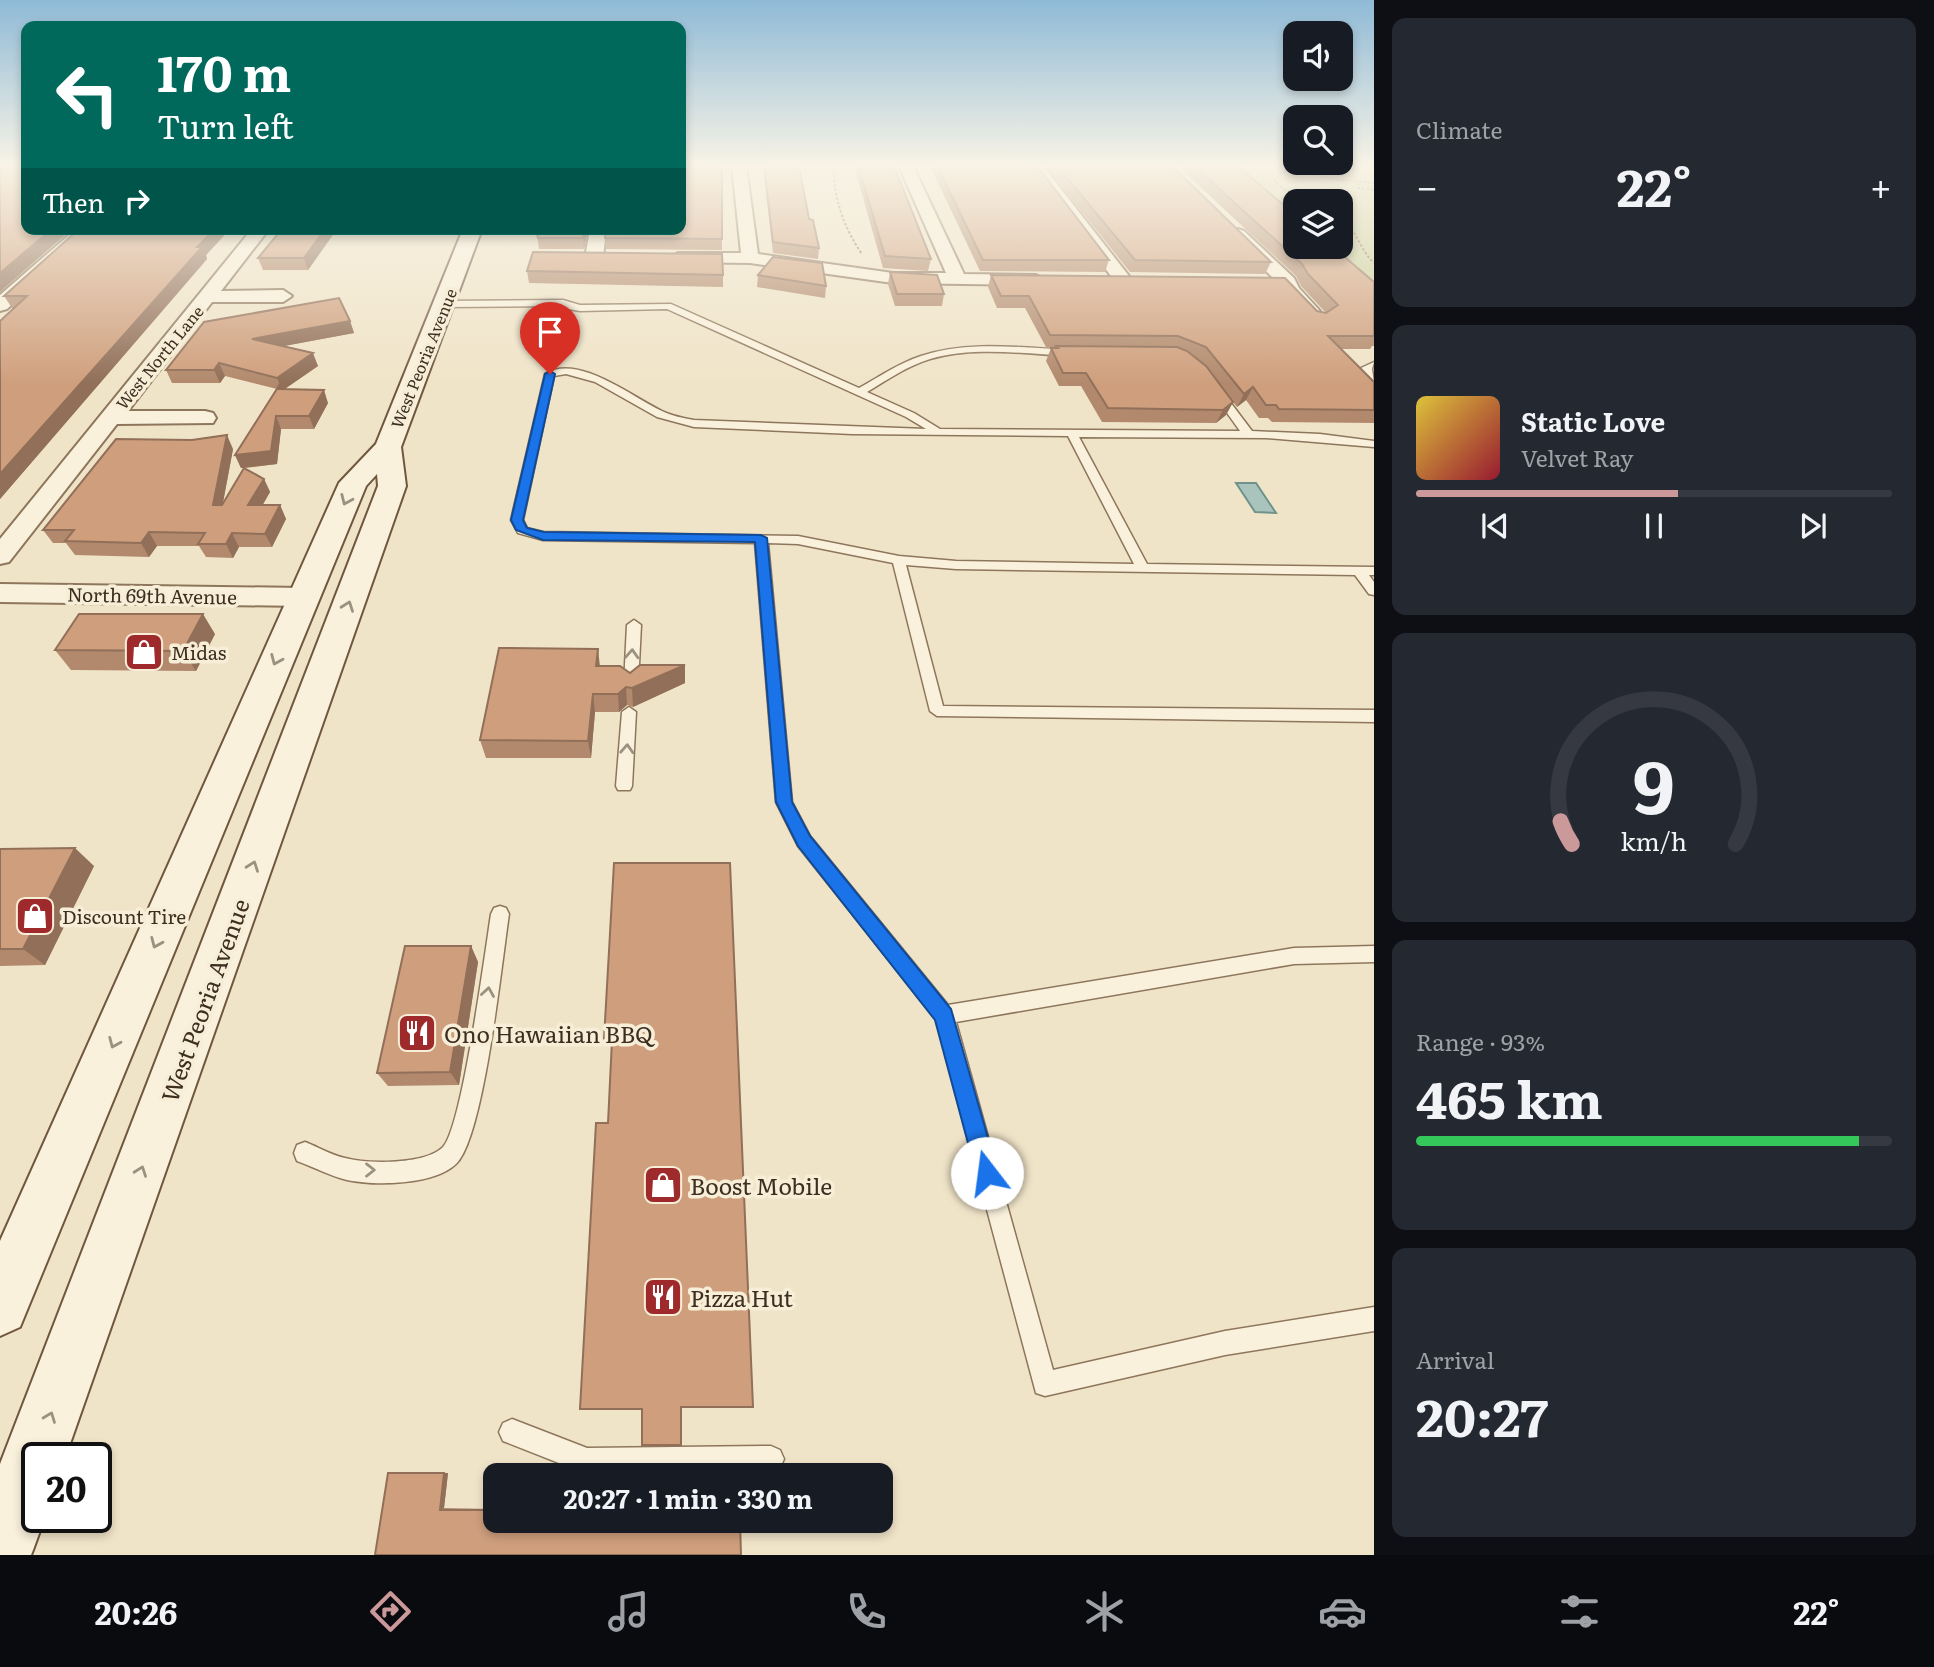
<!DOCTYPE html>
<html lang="en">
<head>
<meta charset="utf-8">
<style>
  body { margin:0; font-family:Literata,serif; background:#242831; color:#f1f3f6; height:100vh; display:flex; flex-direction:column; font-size:26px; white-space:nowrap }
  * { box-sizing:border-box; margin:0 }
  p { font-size:23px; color:#9ea1a6 }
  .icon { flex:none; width:38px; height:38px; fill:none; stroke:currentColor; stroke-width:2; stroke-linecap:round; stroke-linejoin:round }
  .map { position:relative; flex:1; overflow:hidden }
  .details { display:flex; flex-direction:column; gap:18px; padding:18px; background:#0d0f14; width:560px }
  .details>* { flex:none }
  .banner { position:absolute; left:21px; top:21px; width:665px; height:214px; border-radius:14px; box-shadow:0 4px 10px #0003; background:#00695c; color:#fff; overflow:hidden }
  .buttons { position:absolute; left:1283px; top:21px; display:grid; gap:14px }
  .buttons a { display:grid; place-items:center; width:70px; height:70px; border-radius:14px; background:#171b24; box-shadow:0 4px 10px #0003; font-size:35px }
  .speed { position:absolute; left:21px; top:1442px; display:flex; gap:14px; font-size:35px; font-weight:700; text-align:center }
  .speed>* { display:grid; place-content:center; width:91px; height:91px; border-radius:50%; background:#171b24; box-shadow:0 4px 10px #0003; line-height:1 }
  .speed .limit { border:4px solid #111; border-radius:10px; background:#fff; color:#111 }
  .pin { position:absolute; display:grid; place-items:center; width:60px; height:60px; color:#fff; margin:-72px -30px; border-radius:50% 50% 50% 0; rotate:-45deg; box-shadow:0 0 7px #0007 }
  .pin .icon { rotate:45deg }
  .me { position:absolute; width:77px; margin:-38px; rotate:345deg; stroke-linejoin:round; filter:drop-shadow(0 0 5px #0008) }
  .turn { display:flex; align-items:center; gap:24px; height:147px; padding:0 21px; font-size:32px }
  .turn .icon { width:91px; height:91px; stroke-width:2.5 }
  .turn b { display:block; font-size:49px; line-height:60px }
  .then { display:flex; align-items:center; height:66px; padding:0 21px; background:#0003; gap:14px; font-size:26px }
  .big { font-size:52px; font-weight:700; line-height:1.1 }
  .details .widget { flex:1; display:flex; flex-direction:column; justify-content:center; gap:10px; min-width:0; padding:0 24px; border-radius:14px; background:#242831 }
  .details .dial { align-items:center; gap:0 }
  .dial svg { height:182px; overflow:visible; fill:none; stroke:#363941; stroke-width:7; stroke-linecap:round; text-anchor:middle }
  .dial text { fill:#f1f3f6; stroke:none }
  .song { display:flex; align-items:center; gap:21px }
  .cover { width:84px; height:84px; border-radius:10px; background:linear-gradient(135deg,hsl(50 70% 55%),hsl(350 70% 35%)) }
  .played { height:7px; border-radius:4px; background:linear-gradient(90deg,#cc999b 55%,#363941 55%) }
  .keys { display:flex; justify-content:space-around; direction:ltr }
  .heat { display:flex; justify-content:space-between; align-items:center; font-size:38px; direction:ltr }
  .charge { height:10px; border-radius:5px; background:linear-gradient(90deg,#34c759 93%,#363941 0) }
  .trip { position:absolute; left:483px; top:1463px; width:410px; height:70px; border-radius:14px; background:#171b24; box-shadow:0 4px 10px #0003; font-weight:700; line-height:70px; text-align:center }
  .tabs { display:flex; height:112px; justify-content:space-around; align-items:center; background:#090b0e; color:#9ea1a6 }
  .tabs .icon { width:49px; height:49px }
  .tabs .current { color:#cc999b }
  .tabs b { font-size:32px; color:#f1f3f6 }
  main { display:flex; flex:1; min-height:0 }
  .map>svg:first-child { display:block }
  .green { fill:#c9cf9b }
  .water { fill:#a9c4bc; stroke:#6f938a; stroke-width:2 }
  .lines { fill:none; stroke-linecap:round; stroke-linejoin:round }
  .service-casing { stroke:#8d765c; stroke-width:3 }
  .minor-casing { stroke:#8d765c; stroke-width:4 }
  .secondary-casing { stroke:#6f573f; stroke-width:4 }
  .path { stroke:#8d765c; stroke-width:2; stroke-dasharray:2.5 2; stroke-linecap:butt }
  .service { fill:#faf1dc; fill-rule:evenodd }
  .minor { fill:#faf1dc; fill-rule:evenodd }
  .secondary { fill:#faf1dc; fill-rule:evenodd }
  .wall { fill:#b2896c }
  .shaded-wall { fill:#916f58 }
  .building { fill:#cf9f7d; stroke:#916f58; stroke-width:2 }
  .oneway { stroke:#9c907e }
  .route { fill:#1a73e8; stroke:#114b97; stroke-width:2 }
  .labels { text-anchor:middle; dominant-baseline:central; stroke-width:7; stroke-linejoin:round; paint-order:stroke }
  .far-street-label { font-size:16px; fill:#3d2e20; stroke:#f7eed8 }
  .street-label { font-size:19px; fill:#3d2e20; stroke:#f7eed8 }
  .poi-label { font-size:19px; fill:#3d2e20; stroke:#f7eed8; text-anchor:start }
  .near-street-label { font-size:23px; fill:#3d2e20; stroke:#f7eed8 }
  .near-poi-label { font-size:23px; fill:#3d2e20; stroke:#f7eed8; text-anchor:start }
</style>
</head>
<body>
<main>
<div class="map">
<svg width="1374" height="1555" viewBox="0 0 1374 1555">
  <rect width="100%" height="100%" fill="#f0e4c8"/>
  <path class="green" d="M1234,166H1374V284L1330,247H1340V201H1295V217Z"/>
  <path class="water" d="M1236,483H1256L1276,513L1255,512Z"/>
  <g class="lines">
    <g class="service-casing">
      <g id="service">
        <path d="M563,300L580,305L671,304L859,388C879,377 899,363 921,356C968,340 1022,348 1071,350L1076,353L1071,356C1025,354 974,346 930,359C907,366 887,380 867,392L914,413L940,429L1240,431L1212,392L1217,389L1221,390L1252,431L1320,434L1374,441V447L1266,438L1079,437L1147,564L1374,567V575H1369L1374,582V595L1369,594L1355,575L956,569L906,565L943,706L1374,710V722L937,716L930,711L893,563L798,544L768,543L792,802L810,836L948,1005L1294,948L1374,946V962L1294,964L956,1022L1053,1370L1225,1331L1374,1307V1331L1225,1355L1045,1396L1036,1393L936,1019L798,846L776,802L755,543L543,540L518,533L511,520L545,374C578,353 632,397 662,411C672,416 683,418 694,420L926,429L906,417L667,309L580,311L551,306L444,307L440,304L444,301ZM566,374L595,382L657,417L694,427L852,434L1068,436L1134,564L956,561L899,556L798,536L543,532L527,528L523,520L554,376Z"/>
        <path d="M1374,362L1372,369L1374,383L1370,382L1361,368Z"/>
        <path d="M634,620L641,625L638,684L631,689L624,684L627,625Z"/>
        <path d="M629,707L636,712L632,786L630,790H618L616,786L622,712Z"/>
        <path d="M500,906L506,908L509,914C502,960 484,1138 456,1164C434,1185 376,1186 347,1180C330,1176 314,1167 297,1161L294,1153L297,1145L305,1142C318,1147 331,1155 345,1158C367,1164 425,1165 443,1147C462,1127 485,953 491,914L494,908Z"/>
        <path d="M512,1419L587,1448L771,1446L780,1450L784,1459L780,1468L771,1472L587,1474L503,1441L499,1432L503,1423Z"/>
      </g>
    </g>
    <g class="minor-casing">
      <g id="minor">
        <path d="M732,166H746L758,254L893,273H946L899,166H913L964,274L1036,275L1045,280L1036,285L893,283L750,263L672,262L669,258L678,253H741Z"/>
        <path d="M1028,166H1043L1129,276L1132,280L1129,284H1117Z"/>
        <path d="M76,229H94L7,309L0,311V295Z"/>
        <path d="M252,229H269L221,291L283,290L292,296L283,302H212L128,411H205L213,413L216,418L213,423L117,424L9,562L0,564V539Z"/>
        <path d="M590,229H606L603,258L594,263L585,258Z"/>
        <path d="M1238,229L1244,231L1294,278L1299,288L1320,311L1318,315H1304L1284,294L1279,284L1232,237L1230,234Z"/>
        <path d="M0,584L303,588L313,591L317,597L313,603L303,606L0,602Z"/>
      </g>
    </g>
    <g class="secondary-casing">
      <path id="secondary" d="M463,229H482L401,447L406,486L65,1458H37V1517H45L33,1550L31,1555H0V1464L378,486L377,474L366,486L20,1327L0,1336V1241L339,483L376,444Z"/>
    </g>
    <g class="path">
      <path d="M834,166C833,198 844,228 862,254"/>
      <path d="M1302,166L1310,173L1332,179V174"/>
      <path d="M1326,166H1351"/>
      <path d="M1294,167L1281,173L1275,181L1283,189L1313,201"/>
      <path d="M1332,179L1374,183"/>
      <path d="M1358,183V188L1374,190"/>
      <path d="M1340,215C1356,228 1359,249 1374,263"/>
    </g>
    <use href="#service" class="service"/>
    <use href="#minor" class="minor"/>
    <use href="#secondary" class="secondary"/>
  </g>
  <g class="wall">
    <path d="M763,166H799L809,219L819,248L818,259L773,253Z"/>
    <path d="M854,166H894L931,259L928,271L883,268Z"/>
    <path d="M930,166H1037L1109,260L1105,272L980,271Z"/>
    <path d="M1045,166H1172L1271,262L1265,274L1130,272Z"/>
    <path d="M1178,166H1238L1374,282V346H1372L1370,349H1341L1374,382V423L1272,422L1268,418H1259L1246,400L1237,407L1233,402L1226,415L1216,423L1102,422L1081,386H1059L1046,361L1051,348H1056V347H1046L1025,308H997L988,287L991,275L1326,313L1301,286L1296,276Z"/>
    <path d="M79,229H230L206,255L207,259L0,499V321L14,308H12L4,296Z"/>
    <path d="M337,229L308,270H263L258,258Z"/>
    <path d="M538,229H588L584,249H539L537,234Z"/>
    <path d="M605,238L722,239V250L606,249Z"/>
    <path d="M773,257L826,286L825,298L757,287L758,275Z"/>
    <path d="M527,271L723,275V287L529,283Z"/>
    <path d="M890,272L944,294L942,306H895L888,284Z"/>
    <path d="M350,321L354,333L284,346L318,366L284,389L328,403L314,429H281L277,464L245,468L264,479L270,492L262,505H280L286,519L272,547H239L233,558L206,557L199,546H157L149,557L75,555L66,543H53L43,530L233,449L223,503L244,468H241L235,455L277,389L225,376L220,383H172L166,370Z"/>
    <path d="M215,634L196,671L71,670L55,650Z"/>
    <path d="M685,665V683L633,707L627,705L619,712H595L591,758H486L480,740L600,666L630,673Z"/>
    <path d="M0,849L94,866L45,965L0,966Z"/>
    <path d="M614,863L681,1408L642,1409L608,1123L612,1044H605L604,1039Z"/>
    <path d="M471,946L478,962L459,1085L388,1086L377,1073Z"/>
    <path d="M393,1472L448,1473L444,1508L495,1509V1521L375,1555L388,1473Z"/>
  </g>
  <g class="shaded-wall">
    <path d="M52,229H72L0,292V273Z"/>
    <path d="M215,229H230L206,255L207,259L0,499V474L197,247Z"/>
    <path d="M325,229H337L308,270L304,258Z"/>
    <path d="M585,229H588L584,249L583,238Z"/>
    <path d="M350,321L354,333L257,351L252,339Z"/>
    <path d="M313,353L318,366L282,391L279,389L280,385L277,378Z"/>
    <path d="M219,363L225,376L220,383L214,370Z"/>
    <path d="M1253,387L1246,400L1237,407L1244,394Z"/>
    <path d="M324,390L328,403L314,429L309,416Z"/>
    <path d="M1233,402L1226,415L1216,423L1223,410Z"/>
    <path d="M276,416L281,429L277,464L241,468L235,455Z"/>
    <path d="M227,435L233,449L220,518L213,505Z"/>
    <path d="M264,479L270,492L255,519L248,505Z"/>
    <path d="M280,505L286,519L272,547L265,534Z"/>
    <path d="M149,532L157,546L149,557L141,543Z"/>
    <path d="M232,533L239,547L233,558L226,544Z"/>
    <path d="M203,614L215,634L196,671L183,651Z"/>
    <path d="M598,649L600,667L596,666Z"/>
    <path d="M685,665V683L633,707L632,688Z"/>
    <path d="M626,687L627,705L619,712L618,694Z"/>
    <path d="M593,694L595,712L591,758L588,741Z"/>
    <path d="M75,848L94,866L45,965L23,949Z"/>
    <path d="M471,946L478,962L459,1085L450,1072Z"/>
    <path d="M444,1473H448L444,1508L440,1510Z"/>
  </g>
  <g class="building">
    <path d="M0,166H26V229H52L0,273Z"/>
    <path d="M681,166H722V239L605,238L606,229H681Z"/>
    <path d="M764,166H799L809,219L813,220L819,248L773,242Z"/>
    <path d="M858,166H894L931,259L885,256Z"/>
    <path d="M937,166H1037L1109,260H983Z"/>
    <path d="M1057,166H1172L1271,262L1135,260Z"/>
    <path d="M1194,166H1238L1295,215V247H1333L1374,282V336H1328L1374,382V410L1279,409L1276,405H1266L1253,387L1244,394L1206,347L1178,336L1050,335L1029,296H1001L991,275L1285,278L1317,311L1326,313L1338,305L1308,274L1302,264Z"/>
    <path d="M79,229H215L197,247H202L0,474V321L27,296H4Z"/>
    <path d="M282,229H325L304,258H258Z"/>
    <path d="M538,229H585L583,238H538L537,234Z"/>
    <path d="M533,252L722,254L723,275L527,271Z"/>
    <path d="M773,257L822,263L826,286L758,275Z"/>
    <path d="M890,272L937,275L944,294H897Z"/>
    <path d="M339,298L350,321L252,339L313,353L277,378L219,363L214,370H166L204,322Z"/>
    <path d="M1056,346L1177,347L1187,351L1206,366L1233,402L1223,410L1108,408L1086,373H1063L1051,348H1058Z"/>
    <path d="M280,384L279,389L324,390L309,416H276L271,451L235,455Z"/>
    <path d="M227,435L213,505H222L244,468L264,479L248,505H280L265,534L232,533L226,544H198L205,533L149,532L141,543L65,541L74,530H43L116,439L192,440Z"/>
    <path d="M79,614H203L183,651L55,650Z"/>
    <path d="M499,648L598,649L596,666H620L630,673L640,665H685L632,688L626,687L618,694H593L588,741L480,740Z"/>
    <path d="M75,848L23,949H0V849Z"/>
    <path d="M614,863H730L753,1407H681V1445H642V1409H580L596,1123H608L612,1040L604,1039Z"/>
    <path d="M405,946H471L450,1072L377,1073Z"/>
    <path d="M388,1473H444L440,1510H495V1521H740L741,1555H375Z"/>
  </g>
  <defs><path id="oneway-chevron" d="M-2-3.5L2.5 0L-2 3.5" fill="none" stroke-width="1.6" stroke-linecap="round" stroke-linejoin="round" transform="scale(1.75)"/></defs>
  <g class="oneway">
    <use href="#oneway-chevron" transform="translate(346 500) rotate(114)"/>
    <use href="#oneway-chevron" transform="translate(348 606) rotate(-70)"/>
    <use href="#oneway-chevron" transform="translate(632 654) rotate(-87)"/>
    <use href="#oneway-chevron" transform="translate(276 660) rotate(113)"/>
    <use href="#oneway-chevron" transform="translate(627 749) rotate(-87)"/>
    <use href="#oneway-chevron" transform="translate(253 866) rotate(-70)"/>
    <use href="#oneway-chevron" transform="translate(156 943) rotate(113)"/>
    <use href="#oneway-chevron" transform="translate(488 992) rotate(-81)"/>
    <use href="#oneway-chevron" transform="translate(114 1043) rotate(113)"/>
    <use href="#oneway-chevron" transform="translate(370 1170)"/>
    <use href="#oneway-chevron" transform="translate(141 1171) rotate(-70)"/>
    <use href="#oneway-chevron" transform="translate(50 1417) rotate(-69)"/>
  </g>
  <linearGradient id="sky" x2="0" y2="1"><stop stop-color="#8fbad6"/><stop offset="0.43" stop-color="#f8f3e6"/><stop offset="1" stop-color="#f8f3e6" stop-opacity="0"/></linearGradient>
  <rect width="1374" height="384" fill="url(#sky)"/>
  <path class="route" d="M550,371L555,374L523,520L527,528L544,532L761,535L767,538L792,802L810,836L951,1009L998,1173L995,1181L987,1184L979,1181L976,1173L935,1020L798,846L776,802L755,542L543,540L516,530L511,520L545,374Z"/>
  <defs>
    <g id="shop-square" transform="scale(2.0125)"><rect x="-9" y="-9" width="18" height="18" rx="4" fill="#9e2a2b" stroke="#f7eed8"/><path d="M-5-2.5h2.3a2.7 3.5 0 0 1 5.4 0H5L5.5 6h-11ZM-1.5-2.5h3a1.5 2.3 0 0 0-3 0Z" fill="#fff"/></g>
    <g id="restaurant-square" transform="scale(2.0125)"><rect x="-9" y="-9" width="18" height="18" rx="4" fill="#9e2a2b" stroke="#f7eed8"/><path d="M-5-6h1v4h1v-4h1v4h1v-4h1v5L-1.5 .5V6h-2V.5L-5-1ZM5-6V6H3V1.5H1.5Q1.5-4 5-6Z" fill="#fff"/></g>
  </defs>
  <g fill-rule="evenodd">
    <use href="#shop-square" x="144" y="652"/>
    <use href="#shop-square" x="35" y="916"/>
    <use href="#restaurant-square" x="417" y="1033"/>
    <use href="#shop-square" x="663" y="1185"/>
    <use href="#restaurant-square" x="663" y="1297"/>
  </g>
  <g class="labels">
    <g class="far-street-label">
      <text transform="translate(159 357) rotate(-51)">West North Lane</text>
      <text transform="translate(423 358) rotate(-68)">West Peoria Avenue</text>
    </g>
    <g class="street-label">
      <text transform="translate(152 595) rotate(1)">North 69th Avenue</text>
    </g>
    <g class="poi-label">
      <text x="171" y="652">Midas</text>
      <text x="62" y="916">Discount Tire</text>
    </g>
    <g class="near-street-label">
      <text transform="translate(204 1000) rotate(-70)">West Peoria Avenue</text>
    </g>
    <g class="near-poi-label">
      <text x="444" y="1033">Ono Hawaiian BBQ</text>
      <text x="690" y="1185">Boost Mobile</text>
      <text x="690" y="1297">Pizza Hut</text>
    </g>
  </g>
</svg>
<div class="buttons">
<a><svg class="icon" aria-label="sound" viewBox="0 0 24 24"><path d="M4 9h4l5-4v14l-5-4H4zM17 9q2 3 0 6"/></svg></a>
<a><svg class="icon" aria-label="search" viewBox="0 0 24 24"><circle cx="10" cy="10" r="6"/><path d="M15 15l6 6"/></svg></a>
<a><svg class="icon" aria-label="layers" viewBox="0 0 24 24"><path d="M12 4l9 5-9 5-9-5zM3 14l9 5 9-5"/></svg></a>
</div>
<div class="speed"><div class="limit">20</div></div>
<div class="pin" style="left:550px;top:374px;background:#d93025"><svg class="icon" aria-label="arrive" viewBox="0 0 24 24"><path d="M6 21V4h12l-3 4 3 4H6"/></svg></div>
<svg class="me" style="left:987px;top:1173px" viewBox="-20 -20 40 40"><circle r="19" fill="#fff"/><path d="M0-13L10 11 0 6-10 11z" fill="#1a73e8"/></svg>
<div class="trip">20:27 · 1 min · 330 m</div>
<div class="banner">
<div class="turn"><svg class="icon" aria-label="left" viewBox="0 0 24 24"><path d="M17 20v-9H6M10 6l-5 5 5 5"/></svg><div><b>170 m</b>Turn left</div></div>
<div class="then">Then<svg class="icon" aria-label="right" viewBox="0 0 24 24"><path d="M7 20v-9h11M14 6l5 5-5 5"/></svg></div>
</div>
</div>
<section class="details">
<div class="widget"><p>Climate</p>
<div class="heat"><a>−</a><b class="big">22°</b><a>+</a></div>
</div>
<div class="widget">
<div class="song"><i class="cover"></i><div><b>Static Love</b><p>Velvet Ray</p></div></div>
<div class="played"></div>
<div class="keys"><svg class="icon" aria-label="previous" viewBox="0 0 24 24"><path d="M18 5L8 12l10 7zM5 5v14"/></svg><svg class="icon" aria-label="pause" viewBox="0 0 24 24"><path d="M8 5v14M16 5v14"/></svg><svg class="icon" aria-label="next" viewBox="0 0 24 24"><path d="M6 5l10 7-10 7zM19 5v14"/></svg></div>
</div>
<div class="widget dial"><svg viewBox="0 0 100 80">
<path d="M14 69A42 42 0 1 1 86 69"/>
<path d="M14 69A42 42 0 0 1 9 59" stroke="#cc999b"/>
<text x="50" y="56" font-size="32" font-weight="700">9</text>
<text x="50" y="72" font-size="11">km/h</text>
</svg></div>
<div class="widget"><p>Range · 93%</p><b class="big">465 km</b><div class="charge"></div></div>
<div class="widget"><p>Arrival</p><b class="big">20:27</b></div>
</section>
</main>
<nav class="tabs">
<b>20:26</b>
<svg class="icon current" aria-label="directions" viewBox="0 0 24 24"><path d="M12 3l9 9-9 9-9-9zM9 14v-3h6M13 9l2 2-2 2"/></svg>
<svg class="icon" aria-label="music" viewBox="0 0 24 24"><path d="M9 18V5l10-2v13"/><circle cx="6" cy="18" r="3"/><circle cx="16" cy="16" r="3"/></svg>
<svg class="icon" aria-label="phone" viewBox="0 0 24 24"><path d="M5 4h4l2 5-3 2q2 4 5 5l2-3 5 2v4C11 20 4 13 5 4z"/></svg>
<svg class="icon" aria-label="climate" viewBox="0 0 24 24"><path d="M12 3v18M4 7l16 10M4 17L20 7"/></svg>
<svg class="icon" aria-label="car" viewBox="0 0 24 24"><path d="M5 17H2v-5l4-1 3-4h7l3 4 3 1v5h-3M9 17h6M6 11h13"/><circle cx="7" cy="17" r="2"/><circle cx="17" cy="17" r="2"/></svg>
<svg class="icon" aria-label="filters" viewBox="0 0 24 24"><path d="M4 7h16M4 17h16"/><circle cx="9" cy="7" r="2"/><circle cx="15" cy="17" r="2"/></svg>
<b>22°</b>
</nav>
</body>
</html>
